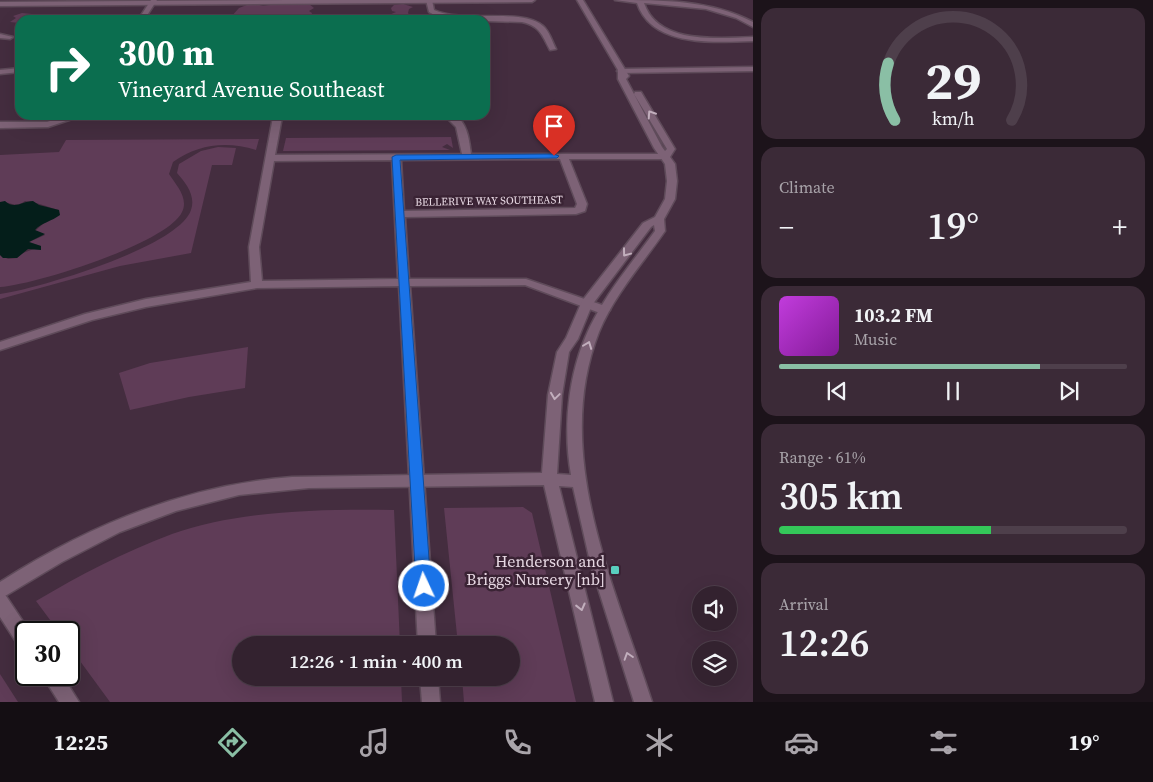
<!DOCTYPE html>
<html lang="en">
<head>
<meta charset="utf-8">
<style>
  body { margin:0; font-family:"Source Serif 4",serif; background:#3b2a37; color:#f1f3f6; height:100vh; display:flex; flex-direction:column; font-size:19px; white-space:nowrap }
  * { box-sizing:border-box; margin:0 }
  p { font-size:16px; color:#a9a4aa }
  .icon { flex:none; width:28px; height:28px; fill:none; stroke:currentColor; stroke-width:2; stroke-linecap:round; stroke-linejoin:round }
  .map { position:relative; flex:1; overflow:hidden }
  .sheet { display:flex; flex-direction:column; gap:8px; padding:8px; background:#1c131a; width:400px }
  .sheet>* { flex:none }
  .guide { position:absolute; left:15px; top:15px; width:475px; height:105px; border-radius:15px; box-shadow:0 5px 20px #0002,0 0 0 1px #4e3f4b; background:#0b6e4f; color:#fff; overflow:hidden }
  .tools { position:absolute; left:692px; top:586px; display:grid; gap:10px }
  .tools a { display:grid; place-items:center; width:45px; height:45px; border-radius:50%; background:#33222f; box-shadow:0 5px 20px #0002,0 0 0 1px #4e3f4b; font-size:25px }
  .speed { position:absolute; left:15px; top:621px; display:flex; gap:10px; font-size:25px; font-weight:700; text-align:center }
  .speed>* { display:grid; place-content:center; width:65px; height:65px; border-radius:50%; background:#33222f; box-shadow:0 5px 20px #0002,0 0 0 1px #4e3f4b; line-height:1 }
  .speed .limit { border:2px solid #111; border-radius:8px; background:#fff; color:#111 }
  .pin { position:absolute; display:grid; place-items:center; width:42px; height:42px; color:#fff; margin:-51px -21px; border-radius:50% 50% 50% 0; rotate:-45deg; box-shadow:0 0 5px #0007 }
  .pin .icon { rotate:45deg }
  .me { position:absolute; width:55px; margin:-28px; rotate:357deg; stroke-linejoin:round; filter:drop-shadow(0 0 4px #0008) }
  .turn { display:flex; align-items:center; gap:18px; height:105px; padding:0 20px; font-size:22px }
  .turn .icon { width:65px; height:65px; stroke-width:2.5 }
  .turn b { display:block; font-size:35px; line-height:42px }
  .big { font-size:38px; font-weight:600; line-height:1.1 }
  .sheet .card { flex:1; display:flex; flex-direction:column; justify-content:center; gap:8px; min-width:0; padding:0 18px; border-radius:15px; background:#3b2a37 }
  .sheet .dial { align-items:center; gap:0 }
  .dial svg { height:130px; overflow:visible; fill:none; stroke:#4e3f4b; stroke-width:7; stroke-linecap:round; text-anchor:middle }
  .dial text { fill:#f1f3f6; stroke:none }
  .song { display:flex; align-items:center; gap:15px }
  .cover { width:60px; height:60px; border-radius:8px; background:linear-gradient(135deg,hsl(290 70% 55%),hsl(290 70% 35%)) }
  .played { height:5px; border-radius:2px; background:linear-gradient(90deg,#8abfa5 75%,#4e3f4b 75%) }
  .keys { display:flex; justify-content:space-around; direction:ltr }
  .heat { display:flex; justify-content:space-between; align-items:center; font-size:28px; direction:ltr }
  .charge { height:8px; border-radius:4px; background:linear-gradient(90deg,#34c759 61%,#4e3f4b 0) }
  .trip { position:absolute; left:232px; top:636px; width:288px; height:50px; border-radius:25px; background:#33222f; box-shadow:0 5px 20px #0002,0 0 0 1px #4e3f4b; font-weight:600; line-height:50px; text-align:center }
  .dock { display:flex; height:80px; justify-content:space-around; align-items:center; background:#140e13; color:#a9a4aa }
  .dock .icon { width:35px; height:35px }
  .dock .active { color:#8abfa5 }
  .dock b { font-size:22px; color:#f1f3f6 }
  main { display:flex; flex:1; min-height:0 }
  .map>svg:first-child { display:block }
  .green { fill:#5f3c57 }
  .water { fill:#041e1a }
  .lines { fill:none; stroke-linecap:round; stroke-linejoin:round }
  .street-casing { stroke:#5f4b5a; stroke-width:3 }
  .secondary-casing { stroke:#5f4b5a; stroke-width:3 }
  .street { fill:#7d6276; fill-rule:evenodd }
  .secondary { fill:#7d6276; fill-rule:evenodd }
  .oneway { stroke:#c2afbd }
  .route { fill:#1a73e8; stroke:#114b97 }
  .poi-dot { fill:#59cebe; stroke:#3a2334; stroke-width:2 }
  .labels { text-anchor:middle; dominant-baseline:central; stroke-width:5; stroke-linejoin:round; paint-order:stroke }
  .far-street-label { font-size:11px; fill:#e7d8e3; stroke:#3a2334 }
  .near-poi-label { font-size:16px; fill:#e7d8e3; stroke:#3a2334; text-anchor:end }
</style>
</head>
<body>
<main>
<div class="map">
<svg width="753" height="702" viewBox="0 0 753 702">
  <rect width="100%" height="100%" fill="#442d3f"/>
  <g class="green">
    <path d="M296,1L309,4L314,8L309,11L312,13L310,20H241L230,18L239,8L252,3L263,6Z"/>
    <path d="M403,4L413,7L409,9L408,13L413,20H392L389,15L396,12L392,11L391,8L394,5Z"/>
    <path d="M22,13L42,15L56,19L20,20L19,23L10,22L16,18L13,16Z"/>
    <path d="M451,137L453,148L447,144L442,147L450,150L283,151L286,138Z"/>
    <path d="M259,139L256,150C227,141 198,144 173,162L169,174C176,185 189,198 182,212C168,243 34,285 0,287V255L8,259L17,258C25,250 32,251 41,246L29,242L45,235L35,231L59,210C47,207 37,202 25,201C14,209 11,201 0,202V155L59,152L66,140Z"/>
    <path d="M218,147L236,148L232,165H212L191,253L120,266L0,299V294C37,289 179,247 191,210C196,196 186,183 177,173L179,164L201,151Z"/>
    <path d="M248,347L245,388L189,397L130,410L119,373L150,363Z"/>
    <path d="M523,507L532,513L576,702H464L462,678H511V645H458L444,508Z"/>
    <path d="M394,510L400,645H241V678H401L402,702H110L69,646V632H59L36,601C80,575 124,552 172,534C239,510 324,509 394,510Z"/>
    <path d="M0,674L18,702H0Z"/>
  </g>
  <path class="water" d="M5,201C15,210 22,201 33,201L39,205L59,210L60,215C52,221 41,223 35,230L45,234L29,242L41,246V250L28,249L17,258H3L0,255V202Z"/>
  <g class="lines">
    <g class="street-casing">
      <g id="street">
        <path d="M151,0H157L144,20H138Z"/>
        <path d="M426,0H432L434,10C465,24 521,7 543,26C549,31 552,41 556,49L550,50C542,35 540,26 522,22L453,20L440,18L429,12Z"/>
        <path d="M615,0C662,0 711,0 753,22V27L736,18L706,9L644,3C658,45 718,38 753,37V41C715,42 652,48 637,3Z"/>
        <path d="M0,34L13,37L10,39L0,38Z"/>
        <path d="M753,67V71L621,73L617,71L621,69Z"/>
        <path d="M20,68V72L0,74V70Z"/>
        <path d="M68,115H333L329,117H282L275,155L462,154L456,127L444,115H455C468,124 469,140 471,154H669V158L666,159H569L587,204L585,211L576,214L405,217L409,279H526L608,307L610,310L604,314L600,313L525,285L410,286L436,645H418L399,286L257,288L146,307L92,320L0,350V342L85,314L146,299L251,282L249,247L273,117H78L48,127L0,128V122H47ZM560,159L577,204L575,208L404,211L401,160ZM392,160L398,279L262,281L259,247L274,161Z"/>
        <path d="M0,594L6,596L30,632H26V651L20,648L0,617Z"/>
        <path d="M42,675H62L79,702H59Z"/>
        <path d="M420,678H438L440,702H422Z"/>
      </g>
    </g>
    <g class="secondary-casing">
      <g id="secondary">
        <path d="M286,0H535L532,2L0,6V2Z"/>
        <path d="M577,0H583L629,76L626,79L662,147L665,151L667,149L634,94L635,92H641L675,149L670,157L675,164L677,181L675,199L664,219L665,231C643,263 614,295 599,332C551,454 615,586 652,702H634L591,566L573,487L559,486L613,702H595L544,485L309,488L239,495L176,511L120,532L62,562L0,599V582C89,525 186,485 292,477L542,473L548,395L557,352L566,338L582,301L643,223L655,217L665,199L667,181L665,164L654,148L618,79V70ZM654,225L655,231C634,260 611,287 594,319C569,365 562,424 571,475L557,474L562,395L569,352L578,339L592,305L651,227Z"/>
      </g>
    </g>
    <use href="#street" class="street"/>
    <use href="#secondary" class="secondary"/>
  </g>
  <defs><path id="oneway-chevron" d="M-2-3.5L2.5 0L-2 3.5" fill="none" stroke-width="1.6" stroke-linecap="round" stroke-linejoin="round" transform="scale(1.25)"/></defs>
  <g class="oneway">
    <use href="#oneway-chevron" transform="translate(651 114) rotate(-123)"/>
    <use href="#oneway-chevron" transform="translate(626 253) rotate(127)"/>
    <use href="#oneway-chevron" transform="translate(588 345) rotate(-69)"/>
    <use href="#oneway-chevron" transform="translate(555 396) rotate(98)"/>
    <use href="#oneway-chevron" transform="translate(581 607) rotate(76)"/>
    <use href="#oneway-chevron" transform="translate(628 656) rotate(-108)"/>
  </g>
  <path class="route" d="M554,154L559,156L557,158L400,160L431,586L429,591L424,593L418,591L416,586L392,157L396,155Z"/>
  <rect class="poi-dot" x="610" y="565" width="10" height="10" rx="2.5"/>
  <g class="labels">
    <g class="far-street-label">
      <text transform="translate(489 201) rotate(-1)">BELLERIVE WAY SOUTHEAST</text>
    </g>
    <g class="near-poi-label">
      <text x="605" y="561">Henderson and<tspan x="605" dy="18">Briggs Nursery [nb]</tspan></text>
    </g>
  </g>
</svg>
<div class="tools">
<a><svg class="icon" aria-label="sound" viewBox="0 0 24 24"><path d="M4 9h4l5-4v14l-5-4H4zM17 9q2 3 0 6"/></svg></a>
<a><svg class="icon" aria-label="layers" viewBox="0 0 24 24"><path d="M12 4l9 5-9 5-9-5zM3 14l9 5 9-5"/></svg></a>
</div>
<div class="speed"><div class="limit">30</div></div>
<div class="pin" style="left:554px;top:156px;background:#d93025"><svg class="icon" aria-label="arrive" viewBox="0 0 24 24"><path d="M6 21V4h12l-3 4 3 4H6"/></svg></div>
<svg class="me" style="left:424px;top:586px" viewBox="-20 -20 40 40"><circle r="17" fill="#1a73e8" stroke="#fff" stroke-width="3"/><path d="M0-11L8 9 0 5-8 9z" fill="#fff"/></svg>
<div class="trip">12:26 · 1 min · 400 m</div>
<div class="guide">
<div class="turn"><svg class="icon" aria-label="right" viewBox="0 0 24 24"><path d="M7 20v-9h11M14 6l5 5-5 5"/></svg><div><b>300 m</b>Vineyard Avenue Southeast</div></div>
</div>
</div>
<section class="sheet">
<div class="card dial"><svg viewBox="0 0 100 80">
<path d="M14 69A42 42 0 1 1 86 69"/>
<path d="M14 69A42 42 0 0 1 10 34" stroke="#8abfa5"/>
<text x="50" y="56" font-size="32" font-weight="700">29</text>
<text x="50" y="72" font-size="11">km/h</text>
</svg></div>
<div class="card"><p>Climate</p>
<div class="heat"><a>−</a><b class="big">19°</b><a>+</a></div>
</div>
<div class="card">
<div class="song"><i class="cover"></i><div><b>103.2 FM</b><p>Music</p></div></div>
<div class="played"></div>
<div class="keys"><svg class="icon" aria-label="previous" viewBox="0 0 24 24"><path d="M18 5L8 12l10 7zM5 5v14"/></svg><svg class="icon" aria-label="pause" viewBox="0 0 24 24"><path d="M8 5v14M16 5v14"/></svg><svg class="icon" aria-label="next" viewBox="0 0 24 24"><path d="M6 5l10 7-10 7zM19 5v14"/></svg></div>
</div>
<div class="card"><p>Range · 61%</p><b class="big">305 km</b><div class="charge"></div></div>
<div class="card"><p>Arrival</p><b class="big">12:26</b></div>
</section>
</main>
<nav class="dock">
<b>12:25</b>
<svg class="icon active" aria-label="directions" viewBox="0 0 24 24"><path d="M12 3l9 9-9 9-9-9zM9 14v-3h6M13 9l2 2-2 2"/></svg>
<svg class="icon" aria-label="music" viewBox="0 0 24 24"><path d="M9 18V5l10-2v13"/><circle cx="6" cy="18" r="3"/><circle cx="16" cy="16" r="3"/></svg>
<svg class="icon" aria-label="phone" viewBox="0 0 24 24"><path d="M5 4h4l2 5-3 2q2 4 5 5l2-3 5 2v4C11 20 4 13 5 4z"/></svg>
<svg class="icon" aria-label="climate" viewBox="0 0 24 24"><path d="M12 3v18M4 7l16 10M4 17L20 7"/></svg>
<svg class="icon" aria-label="car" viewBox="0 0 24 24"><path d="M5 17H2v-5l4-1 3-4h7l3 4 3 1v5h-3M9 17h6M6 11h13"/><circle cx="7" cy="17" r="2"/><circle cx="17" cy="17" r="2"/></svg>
<svg class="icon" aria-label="filters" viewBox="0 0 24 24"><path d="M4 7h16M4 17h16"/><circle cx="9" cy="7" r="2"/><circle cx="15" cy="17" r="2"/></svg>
<b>19°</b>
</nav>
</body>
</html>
